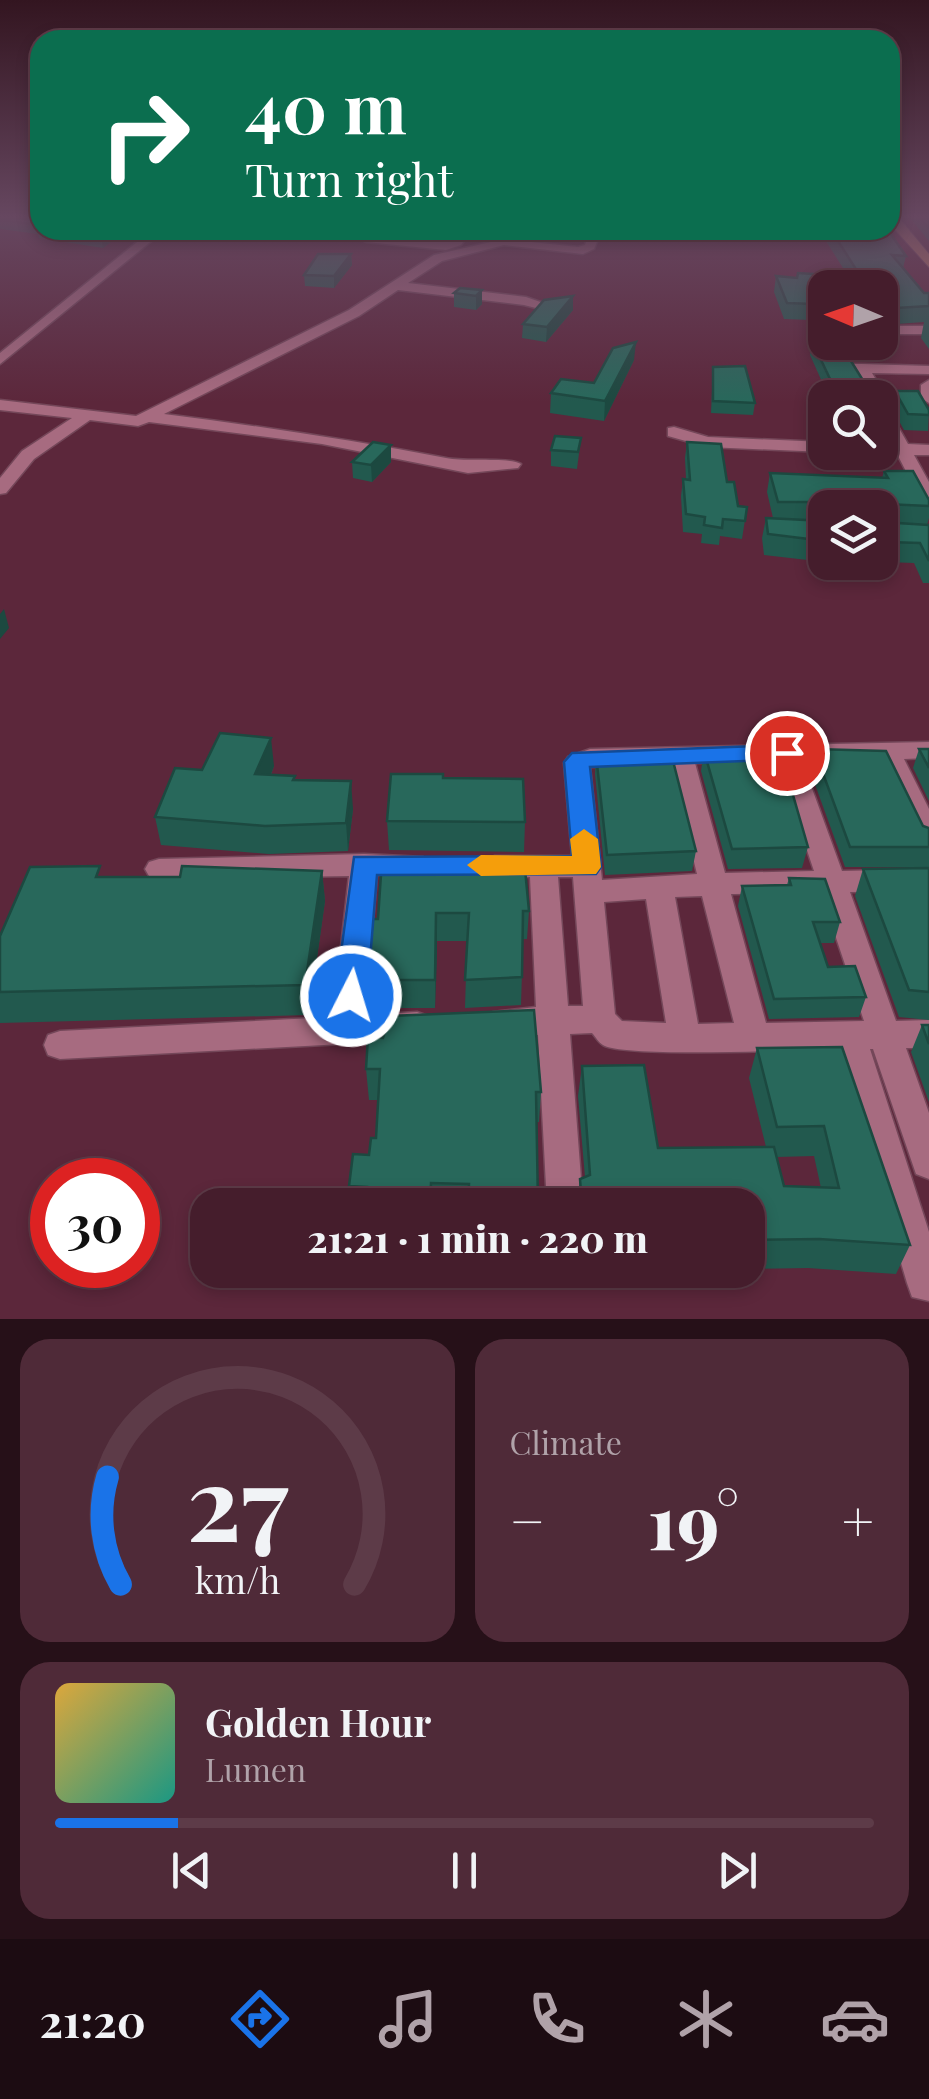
<!DOCTYPE html>
<html lang="en">
<head>
<meta charset="utf-8">
<style>
  body { margin:0; font-family:"Playfair Display",serif; background:#4f2a38; color:#f1f3f6; height:100vh; display:flex; flex-direction:column; font-size:38px; white-space:nowrap }
  * { box-sizing:border-box; margin:0 }
  p { font-size:32px; color:#b0a2a9 }
  .icon { flex:none; width:55px; height:55px; fill:none; stroke:currentColor; stroke-width:2; stroke-linecap:round; stroke-linejoin:round }
  .map { position:relative; height:1319px; overflow:hidden }
  .side { display:flex; flex-direction:column; gap:20px; padding:20px; background:#261018; flex:1 }
  .side>* { flex:none }
  .top-card { position:absolute; left:30px; top:30px; width:870px; height:210px; border-radius:30px; box-shadow:0 5px 15px #0003,0 0 0 2px #5d3b48; background:#0b6e4f; color:#fff; overflow:hidden }
  .needle { width:65px; rotate:272deg }
  .controls { position:absolute; left:808px; top:270px; display:grid; gap:20px }
  .controls a { display:grid; place-items:center; width:90px; height:90px; border-radius:20px; background:#451d2c; box-shadow:0 5px 15px #0003,0 0 0 2px #5d3b48; font-size:50px }
  .speed { position:absolute; left:30px; top:1158px; display:flex; gap:20px; font-size:50px; font-weight:700; text-align:center }
  .speed>* { display:grid; place-content:center; width:130px; height:130px; border-radius:50%; background:#451d2c; box-shadow:0 5px 15px #0003,0 0 0 2px #5d3b48; line-height:1 }
  .speed .limit { border:15px solid #d22; background:#fff; color:#111 }
  .pin { position:absolute; display:grid; place-items:center; width:85px; height:85px; color:#fff; margin:-42px; border:5px solid #fff; border-radius:50%; box-shadow:0 2px 10px #0007 }
  .me { position:absolute; width:110px; margin:-55px; rotate:5deg; stroke-linejoin:round; filter:drop-shadow(0 0 8px #0008) }
  .turn { display:flex; align-items:center; gap:35px; height:210px; padding:0 50px; font-size:45px }
  .turn .icon { width:130px; height:130px; stroke-width:2.5 }
  .turn b { display:block; font-size:70px; line-height:85px }
  .big { font-size:75px; font-weight:800; line-height:1.1 }
  .side .card { flex:1; display:flex; flex-direction:column; justify-content:center; gap:15px; min-width:0; padding:0 35px; border-radius:30px; background:#4f2a38 }
  .side .dial { align-items:center; gap:0 }
  .dial svg { height:260px; overflow:visible; fill:none; stroke:#5d3b48; stroke-width:7; stroke-linecap:round; text-anchor:middle }
  .dial text { fill:#f1f3f6; stroke:none }
  .song { display:flex; align-items:center; gap:30px }
  .cover { width:120px; height:120px; border-radius:15px; background:linear-gradient(135deg,hsl(40 70% 55%),hsl(170 70% 35%)) }
  .played { height:10px; border-radius:5px; background:linear-gradient(90deg,#1a73e8 15%,#5d3b48 15%) }
  .keys { display:flex; justify-content:space-around; direction:ltr }
  .heat { display:flex; justify-content:space-between; align-items:center; font-size:55px; direction:ltr }
  .side .tiles { flex:1; display:grid; gap:20px; grid-template-columns:1fr 1fr }
  .card:last-child { grid-column:span 2 }
  .trip { position:absolute; left:190px; top:1188px; width:575px; height:100px; border-radius:30px; background:#451d2c; box-shadow:0 5px 15px #0003,0 0 0 2px #5d3b48; font-weight:800; line-height:100px; text-align:center }
  .dock { display:flex; height:160px; justify-content:space-around; align-items:center; background:#1c0c12; color:#b0a2a9 }
  .dock .icon { width:70px; height:70px }
  .dock .on { color:#1a73e8 }
  .dock b { font-size:45px; color:#f1f3f6 }
  .map>svg:first-child { display:block }
  .lines { fill:none; stroke-linecap:round; stroke-linejoin:round }
  .minor-casing { stroke:#744759; stroke-width:3 }
  .major-casing { stroke:#744759; stroke-width:2 }
  .minor { fill:#a76b80; fill-rule:evenodd }
  .major { fill:#c58166; fill-rule:evenodd }
  .wall { fill:#22594e; fill-rule:evenodd }
  .shaded-wall { fill:#1c4940 }
  .building { fill:#28685b; stroke:#1c4940; stroke-width:2.5 }
  .route { fill:#1a73e8; stroke:#114b97; stroke-width:2.5 }
  .slow { fill:#f59e0b }
</style>
</head>
<body>
<div class="map">
<svg width="929" height="1319" viewBox="0 0 929 1319">
  <rect width="100%" height="100%" fill="#5c273b"/>
  <g class="lines">
    <g class="minor-casing">
      <g id="minor">
        <path d="M152,230H165L0,364V353Z"/>
        <path d="M365,230H377L373,236L446,242L453,241L460,230H472L461,245L446,250L366,242L360,239Z"/>
        <path d="M590,230H602L594,249L583,254L504,245L442,261L408,283L526,297L552,306V312L524,305L398,290L359,316L164,414C259,426 352,440 446,458C465,462 511,457 521,464L518,468L468,473L322,444L149,422L138,426L90,420L34,459L6,493L0,494V478L22,451L72,418L0,410V400L136,416L349,310L434,255L504,239L578,247L585,245Z"/>
        <path d="M822,325H825V333L815,329Z"/>
        <rect x="880" y="326" width="49" height="8"/>
        <path d="M862,364L929,366V374L872,373L885,395L880,399L871,398L857,373L839,368L846,364Z"/>
        <path d="M929,380V403L921,398V385Z"/>
        <path d="M880,405L887,407L908,444L929,445V455H914L929,482V503L920,498L897,454L874,452H880V444H891L880,423Z"/>
        <path d="M674,427L708,437L825,442V452L707,447L668,436V428Z"/>
        <path d="M929,742V758L904,759L929,809V847L919,844L915,837L879,759L802,761L842,871L929,869V891L850,892L896,1021L929,1020V1048H906L929,1113V1179L916,1174L873,1049H870L929,1232V1301L912,1297L907,1283L838,1049C803,1050 622,1058 603,1045C598,1042 596,1037 592,1033L570,1034L583,1205H547L538,1035L504,1036L493,1032L488,1022L493,1012L536,1007L530,877L485,873L481,866L485,859L495,856H572L564,763L568,757L590,749ZM777,761L814,871L725,873L695,763ZM670,764L697,874L602,880L590,767ZM558,877H573L583,1006H568ZM821,893L864,1021L766,1023L731,894ZM702,896L734,1023L698,1024L675,897ZM646,899L666,1023L622,1021L615,1014L604,902Z"/>
        <path d="M364,854L423,857L427,864L423,871L377,875L365,1015L417,1012L428,1016L433,1026L428,1036L417,1040L60,1059L48,1055L44,1045L48,1035L60,1031L333,1017L349,876L159,879L149,876L145,869L149,862L159,859Z"/>
      </g>
    </g>
    <g class="major-casing">
      <path id="major" d="M890,218H899L929,254V267L890,224Z"/>
    </g>
    <use href="#minor" class="minor"/>
    <use href="#major" class="major"/>
  </g>
  <g class="wall">
    <path d="M0,218H40V230H127L103,248L39,238L38,234L0,229Z"/>
    <path d="M910,218H929V241Z"/>
    <path d="M819,230H888L906,256L903,268L924,293H929V349L921,338L924,322L883,325L880,340V288H825V303L817,308L816,316H811V320L784,319L774,292L776,276L797,278L848,276Z"/>
    <path d="M351,254L352,265L334,288L305,286L304,275Z"/>
    <path d="M482,290V304L476,310L454,307V293Z"/>
    <path d="M573,296V310L546,342L522,338L523,324Z"/>
    <path d="M812,341L844,349L842,357L864,382L861,396L828,395L810,355Z"/>
    <path d="M634,360L604,421L550,413L551,393L594,383Z"/>
    <path d="M713,367L755,403L753,415L711,413Z"/>
    <path d="M895,391L929,410L928,431L904,430L891,407Z"/>
    <path d="M581,438L577,469L551,466V450Z"/>
    <path d="M687,442L727,482L738,506L747,507L742,539L720,536L719,545L701,543L702,534L683,532L681,496L683,479H686L685,458Z"/>
    <path d="M352,462H391L372,482L353,478Z"/>
    <path d="M884,471L929,500V518L927,525H929V583H923L914,563L886,562L885,566L831,562H880V508H825V562L764,555L762,538L766,518H773L767,492L770,473L882,478Z"/>
    <path d="M814,749L923,826L929,847V867H845L809,768Z"/>
    <path d="M919,749H929V801L913,768Z"/>
    <path d="M704,751L808,847L802,868L728,869L701,771Z"/>
    <path d="M596,755L696,851L692,871L605,875L595,774Z"/>
    <path d="M274,766L271,775L295,776V780L353,809L348,851L269,854L161,845L155,817L202,770Z"/>
    <path d="M443,778L525,822L524,852L389,850L387,821Z"/>
    <path d="M382,860L529,911L527,939H523L521,1005L465,1008L467,941H437L435,1008H369L367,980L378,919Z"/>
    <path d="M929,868V1020L899,1017L855,896L863,869Z"/>
    <path d="M322,871L325,901L309,1015L0,1023V936L103,877H180Z"/>
    <path d="M789,878L840,922L834,943H820L828,967L866,997L859,1017L769,1019L738,906L742,886L787,885Z"/>
    <path d="M922,1025H929V1102L911,1052Z"/>
    <path d="M368,1037L541,1092L539,1122H537L538,1205H351L349,1186L369,1155L376,1138L379,1100H369L366,1069Z"/>
    <path d="M842,1047L910,1245L896,1274L808,1268L748,1269V1205H577L580,1179L585,1177L578,1096L582,1066L658,1148L766,1147L749,1078L757,1048ZM814,1156L821,1188L784,1186L777,1157Z"/>
  </g>
  <g class="shaded-wall">
    <path d="M112,230H127L103,248L101,238Z"/>
    <path d="M351,254L352,265L334,288V276Z"/>
    <path d="M825,289V303L817,308L819,300L816,295Z"/>
    <path d="M482,290V304L476,310V296Z"/>
    <path d="M573,296V310L546,342L547,327Z"/>
    <path d="M636,342L634,360L604,421L605,401Z"/>
    <path d="M391,445V462L372,482L371,465Z"/>
    <path d="M4,609L9,628L0,639V614Z"/>
    <path d="M271,738L274,766L260,802L255,774Z"/>
    <path d="M351,781L353,809L348,851L346,823Z"/>
    <path d="M322,871L325,901L309,1015L305,985Z"/>
    <path d="M436,913L437,941L435,1008V980Z"/>
  </g>
  <g class="building">
    <path d="M0,218H40V225L0,220Z"/>
    <path d="M920,218H929V228Z"/>
    <path d="M48,230H112L101,238Z"/>
    <path d="M831,230H888L906,256L892,255L924,293H929V306L880,309V288H838L835,283L825,288V289L816,295L819,300H812L814,304L787,303L776,276L797,278L798,273L861,277Z"/>
    <path d="M318,254H351L334,276L304,275Z"/>
    <path d="M460,288L482,290L476,296L454,293Z"/>
    <path d="M573,296L547,327L523,324L544,300Z"/>
    <path d="M812,341L841,342L844,349L839,356L851,361L864,382L831,381Z"/>
    <path d="M636,342L605,401L551,393L561,379L594,383L613,348Z"/>
    <path d="M745,366L755,403L713,401V367Z"/>
    <path d="M895,391H918L929,410V415L908,414Z"/>
    <path d="M555,436L581,438L578,452L551,450Z"/>
    <path d="M373,442L391,445L371,465L352,462Z"/>
    <path d="M687,442L721,444L727,482H734L738,506L747,507L745,521L723,519L722,528L704,525L705,517L686,514L683,479L690,480Z"/>
    <path d="M884,471H913L929,500V506L885,504L882,522L929,525V561L920,543L889,542L891,546L880,545V508H831L830,502H778L770,473L888,478Z"/>
    <path d="M766,518L825,521V541L768,534Z"/>
    <path d="M220,733L271,738L255,774L295,776L293,780L351,781L346,823L265,826L155,817L175,768L202,770Z"/>
    <path d="M814,749L886,751L923,826L929,828V847H850Z"/>
    <path d="M919,749H929V768Z"/>
    <path d="M780,750L808,847L732,849L704,751Z"/>
    <path d="M671,753L696,851L607,855L596,755Z"/>
    <path d="M391,774H443V778L523,779L525,822L387,821Z"/>
    <path d="M524,859L529,911H523L522,977L465,980L469,913H436L435,980H367L373,919H378L382,860Z"/>
    <path d="M100,866L96,877H180L182,866L322,871L305,985L0,992V936L30,867Z"/>
    <path d="M929,868V992L909,990L863,869Z"/>
    <path d="M789,878L825,879L840,922H813L828,967L855,966L866,997L774,999L742,886L791,885Z"/>
    <path d="M534,1010L541,1092H536L538,1205H468L469,1184L431,1183L430,1205H365L367,1187L349,1186L353,1154L369,1155L371,1138H376L380,1069H366L368,1037L383,1038L390,1016Z"/>
    <path d="M922,1025H929V1044Z"/>
    <path d="M842,1047L910,1245L819,1239L748,1240V1205H675L669,1199L670,1205H582L580,1179L590,1175L582,1066L644,1065L658,1148L774,1147L784,1186L839,1188L824,1126L777,1127L757,1048Z"/>
  </g>
  <linearGradient id="sky" x2="0" y2="1"><stop stop-color="#331520"/><stop offset="0.54" stop-color="#664760"/><stop offset="1" stop-color="#664760" stop-opacity="0"/></linearGradient>
  <rect width="929" height="402" fill="url(#sky)"/>
  <path class="route" d="M787,745L800,753L796,759L590,767L601,867L596,874L377,875L367,996L362,1005L351,1009L340,1005L335,996L354,857L572,856L564,762L572,753Z"/>
  <path class="slow" d="M584,829L598,839L601,867L596,874L481,876L467,865L481,855L572,856L570,839Z"/>
</svg>
<div class="controls">
<a><svg class="needle" viewBox="-14 -14 28 28"><path d="M0-13l5 13h-10z" fill="#e53935"/><path d="M0 13l5-13h-10z" fill="#b0a2a9"/></svg></a>
<a><svg class="icon" aria-label="search" viewBox="0 0 24 24"><circle cx="10" cy="10" r="6"/><path d="M15 15l6 6"/></svg></a>
<a><svg class="icon" aria-label="layers" viewBox="0 0 24 24"><path d="M12 4l9 5-9 5-9-5zM3 14l9 5 9-5"/></svg></a>
</div>
<div class="speed"><div class="limit">30</div></div>
<div class="pin" style="left:787px;top:753px;background:#d93025"><svg class="icon" aria-label="arrive" viewBox="0 0 24 24"><path d="M6 21V4h12l-3 4 3 4H6"/></svg></div>
<svg class="me" style="left:351px;top:996px" viewBox="-20 -20 40 40"><circle r="17" fill="#1a73e8" stroke="#fff" stroke-width="3"/><path d="M0-11L8 9 0 5-8 9z" fill="#fff"/></svg>
<div class="trip">21:21 · 1 min · 220 m</div>
<div class="top-card">
<div class="turn"><svg class="icon" aria-label="right" viewBox="0 0 24 24"><path d="M7 20v-9h11M14 6l5 5-5 5"/></svg><div><b>40 m</b>Turn right</div></div>
</div>
</div>
<section class="side">
<div class="tiles">
<div class="card dial"><svg viewBox="0 0 100 80">
<path d="M14 69A42 42 0 1 1 86 69"/>
<path d="M14 69A42 42 0 0 1 10 36" stroke="#1a73e8"/>
<text x="50" y="56" font-size="32" font-weight="700">27</text>
<text x="50" y="72" font-size="11">km/h</text>
</svg></div>
<div class="card"><p>Climate</p>
<div class="heat"><a>−</a><b class="big">19°</b><a>+</a></div>
</div>
<div class="card">
<div class="song"><i class="cover"></i><div><b>Golden Hour</b><p>Lumen</p></div></div>
<div class="played"></div>
<div class="keys"><svg class="icon" aria-label="previous" viewBox="0 0 24 24"><path d="M18 5L8 12l10 7zM5 5v14"/></svg><svg class="icon" aria-label="pause" viewBox="0 0 24 24"><path d="M8 5v14M16 5v14"/></svg><svg class="icon" aria-label="next" viewBox="0 0 24 24"><path d="M6 5l10 7-10 7zM19 5v14"/></svg></div>
</div>
</div>
</section>
<nav class="dock">
<b>21:20</b>
<svg class="icon on" aria-label="directions" viewBox="0 0 24 24"><path d="M12 3l9 9-9 9-9-9zM9 14v-3h6M13 9l2 2-2 2"/></svg>
<svg class="icon" aria-label="music" viewBox="0 0 24 24"><path d="M9 18V5l10-2v13"/><circle cx="6" cy="18" r="3"/><circle cx="16" cy="16" r="3"/></svg>
<svg class="icon" aria-label="phone" viewBox="0 0 24 24"><path d="M5 4h4l2 5-3 2q2 4 5 5l2-3 5 2v4C11 20 4 13 5 4z"/></svg>
<svg class="icon" aria-label="climate" viewBox="0 0 24 24"><path d="M12 3v18M4 7l16 10M4 17L20 7"/></svg>
<svg class="icon" aria-label="car" viewBox="0 0 24 24"><path d="M5 17H2v-5l4-1 3-4h7l3 4 3 1v5h-3M9 17h6M6 11h13"/><circle cx="7" cy="17" r="2"/><circle cx="17" cy="17" r="2"/></svg>
</nav>
</body>
</html>
